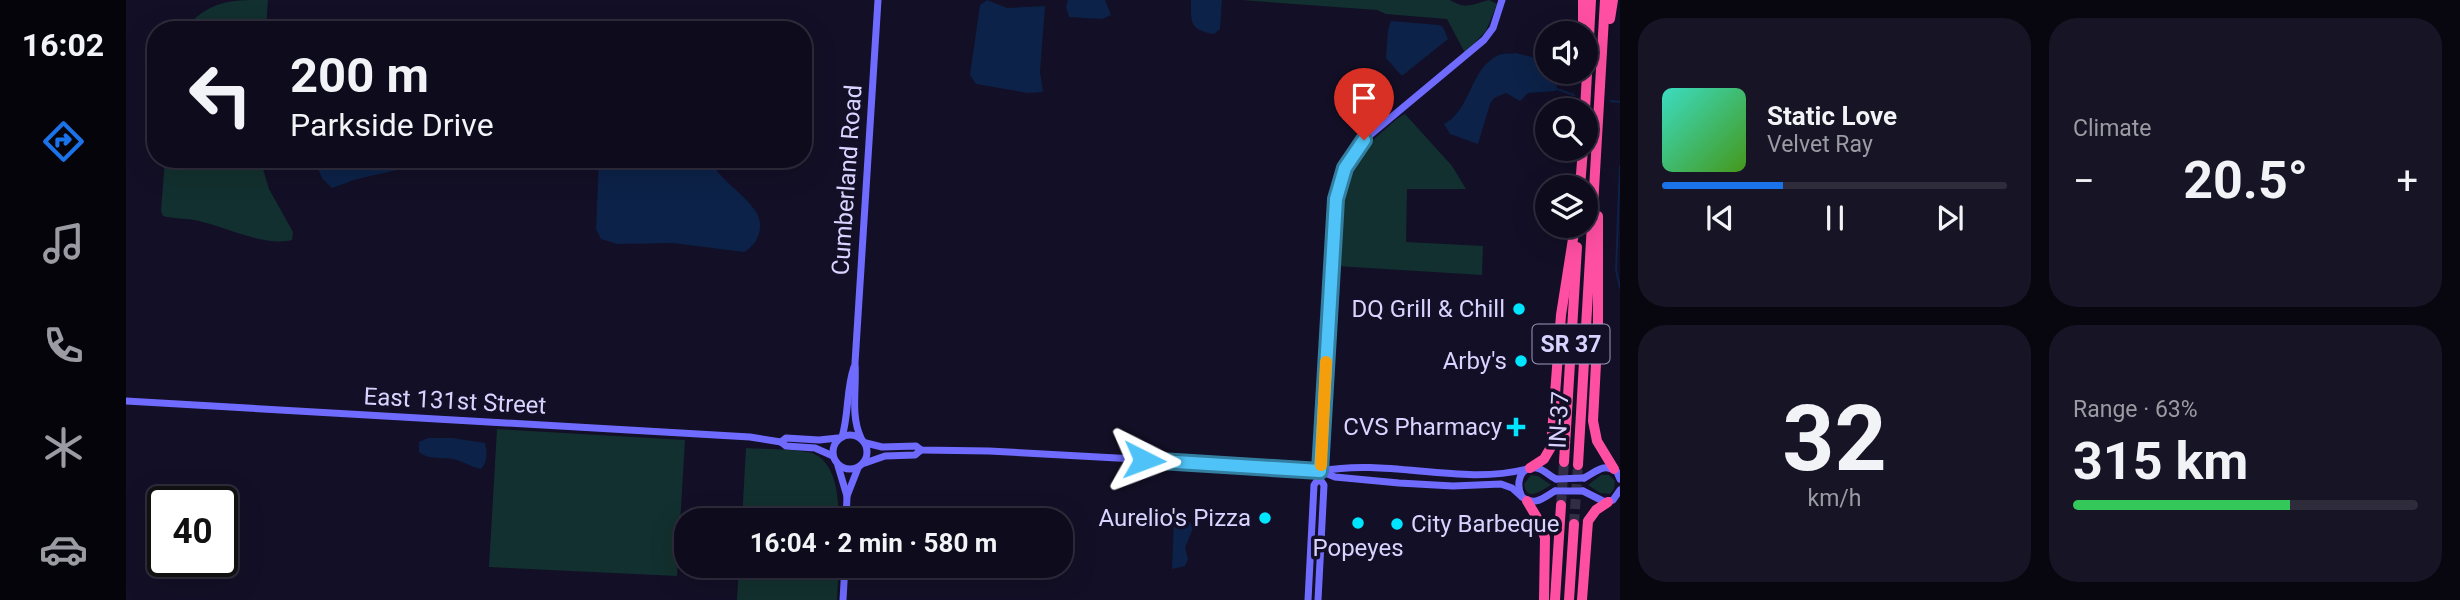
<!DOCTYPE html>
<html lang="en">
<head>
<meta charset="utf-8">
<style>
  body { margin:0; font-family:Roboto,sans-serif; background:#171425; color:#f1f3f6; height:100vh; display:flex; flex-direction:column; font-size:26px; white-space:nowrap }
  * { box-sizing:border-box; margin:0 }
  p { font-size:23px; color:#9b9ba3 }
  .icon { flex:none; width:38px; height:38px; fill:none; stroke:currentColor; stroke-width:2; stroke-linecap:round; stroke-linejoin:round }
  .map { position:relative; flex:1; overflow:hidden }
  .drawer { display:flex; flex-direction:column; gap:18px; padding:18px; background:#08060f; width:840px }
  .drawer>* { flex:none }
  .banner { position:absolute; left:21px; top:21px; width:665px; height:147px; border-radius:28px; box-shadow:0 7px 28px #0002,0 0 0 2px #2e2b3b; background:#0e0b1c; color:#f1f3f6; overflow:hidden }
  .controls { position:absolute; left:1409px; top:21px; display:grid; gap:14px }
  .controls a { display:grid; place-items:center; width:63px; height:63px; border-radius:50%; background:#0e0b1c; box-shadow:0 7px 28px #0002,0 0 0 2px #2e2b3b; font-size:35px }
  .speed { position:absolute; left:21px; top:486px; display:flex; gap:14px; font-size:35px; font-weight:700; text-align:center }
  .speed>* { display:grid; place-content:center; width:91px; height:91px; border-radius:50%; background:#0e0b1c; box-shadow:0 7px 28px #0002,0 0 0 2px #2e2b3b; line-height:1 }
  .speed .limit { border:4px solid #111; border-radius:10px; background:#fff; color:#111 }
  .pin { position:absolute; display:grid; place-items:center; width:60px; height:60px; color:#fff; margin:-72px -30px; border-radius:50% 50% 50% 0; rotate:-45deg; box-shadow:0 0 7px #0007 }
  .pin .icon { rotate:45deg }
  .me { position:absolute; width:77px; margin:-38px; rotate:93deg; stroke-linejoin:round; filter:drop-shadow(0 0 5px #0008) }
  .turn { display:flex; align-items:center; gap:24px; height:147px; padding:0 28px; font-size:32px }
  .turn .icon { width:91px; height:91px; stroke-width:2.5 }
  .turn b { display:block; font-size:49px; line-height:60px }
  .big { font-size:52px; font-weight:700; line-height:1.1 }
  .drawer .widget { flex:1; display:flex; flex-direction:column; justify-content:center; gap:10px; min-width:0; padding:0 24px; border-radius:28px; background:#171425 }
  .drawer .dial { align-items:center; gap:0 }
  .dial b { font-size:91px; line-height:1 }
  .song { display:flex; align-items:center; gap:21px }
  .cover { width:84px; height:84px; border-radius:10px; background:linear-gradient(135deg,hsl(170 70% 55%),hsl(100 70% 35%)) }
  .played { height:7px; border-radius:4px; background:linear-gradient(90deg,#1a73e8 35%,#2e2b3b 35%) }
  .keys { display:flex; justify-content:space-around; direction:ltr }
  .heat { display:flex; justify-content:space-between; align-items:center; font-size:38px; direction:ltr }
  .charge { height:10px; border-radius:5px; background:linear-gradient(90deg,#34c759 63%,#2e2b3b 0) }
  .drawer .tiles { flex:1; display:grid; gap:18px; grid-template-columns:repeat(2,1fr) }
  .trip { position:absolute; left:548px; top:508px; width:399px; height:70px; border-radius:28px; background:#0e0b1c; box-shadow:0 7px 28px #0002,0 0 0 2px #2e2b3b; font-weight:700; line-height:70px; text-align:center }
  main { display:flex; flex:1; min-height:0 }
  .tab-bar { display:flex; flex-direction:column; width:126px; justify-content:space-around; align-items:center; background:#06040b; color:#9b9ba3 }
  .tab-bar .icon { width:49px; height:49px }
  .tab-bar .on { color:#1a73e8 }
  .tab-bar b { font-size:32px; color:#f1f3f6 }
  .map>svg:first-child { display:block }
  .green { fill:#12302f }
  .water { fill:#0c2248 }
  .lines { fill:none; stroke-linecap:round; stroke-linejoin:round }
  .stream { stroke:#0c2248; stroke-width:2 }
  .highway-tunnel { stroke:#312d47; stroke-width:10; stroke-dasharray:10 5; stroke-linecap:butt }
  .secondary { stroke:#6f6bff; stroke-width:7 }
  .highway { stroke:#ff4fa3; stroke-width:10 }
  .secondary-bridge { stroke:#6f6bff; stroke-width:7 }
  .route-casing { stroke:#337fa1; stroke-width:18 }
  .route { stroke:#4fc3f7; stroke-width:12 }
  .slow { stroke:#f59e0b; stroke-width:12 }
  .poi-dot { fill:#00e5ff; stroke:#130f26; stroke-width:2.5 }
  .labels { text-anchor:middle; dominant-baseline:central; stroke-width:7; stroke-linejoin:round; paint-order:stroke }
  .shield { fill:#130f26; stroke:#9e99be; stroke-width:2 }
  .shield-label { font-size:23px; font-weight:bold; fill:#d9d4ff }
  .street-label { font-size:24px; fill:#d9d4ff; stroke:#130f26 }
  .poi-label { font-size:24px; fill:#d9d4ff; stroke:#130f26; text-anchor:end }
</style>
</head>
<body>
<main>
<nav class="tab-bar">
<b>16:02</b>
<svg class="icon on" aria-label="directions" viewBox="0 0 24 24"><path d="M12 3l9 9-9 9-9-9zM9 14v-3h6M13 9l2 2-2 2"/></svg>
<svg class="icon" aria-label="music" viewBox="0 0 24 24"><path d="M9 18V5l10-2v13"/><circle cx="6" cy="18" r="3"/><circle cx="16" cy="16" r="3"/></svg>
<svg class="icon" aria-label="phone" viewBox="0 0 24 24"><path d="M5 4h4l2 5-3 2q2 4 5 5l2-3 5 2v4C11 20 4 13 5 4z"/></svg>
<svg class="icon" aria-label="climate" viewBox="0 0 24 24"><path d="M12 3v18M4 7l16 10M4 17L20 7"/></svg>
<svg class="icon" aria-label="car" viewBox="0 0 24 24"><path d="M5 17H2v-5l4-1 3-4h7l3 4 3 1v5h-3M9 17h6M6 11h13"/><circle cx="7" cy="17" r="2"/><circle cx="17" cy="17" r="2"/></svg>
</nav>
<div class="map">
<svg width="1494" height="600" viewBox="0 0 1494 600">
  <rect width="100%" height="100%" fill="#130f26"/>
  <g class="green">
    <path d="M142,0L140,30H57C85,0 102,0 142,0Z"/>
    <path d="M1115,0H1324C1340,10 1347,4 1363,0L1371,4L1360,31L1339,53L1321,19L1260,14L1251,10Z"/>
    <path d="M1279,114L1326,166L1340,189H1281L1280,242L1357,246L1356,275L1210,266C1215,210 1209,170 1257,131C1264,125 1271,118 1279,114Z"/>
    <path d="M39,159H134L143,189L167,232L166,240C138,247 98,226 69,220C59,218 47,219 37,216L35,211Z"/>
    <path d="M371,429L559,440L551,576L363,567Z"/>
    <path d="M620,448C634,449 675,449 686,453C711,463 712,497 713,520H616Z"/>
    <path d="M1405,475L1412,476L1425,485C1415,490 1401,503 1398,484Z"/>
    <path d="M1475,475H1483L1489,481L1488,489L1484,494L1474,493L1462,485Z"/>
    <path d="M613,565H713L711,600H611Z"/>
  </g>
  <g class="water">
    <path d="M861,0L881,8L919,6L914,72L917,92L902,93L850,84L844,75L854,5Z"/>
    <path d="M942,0H979L985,15L976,19L943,17L940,7Z"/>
    <path d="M1065,0H1096L1094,29L1088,34C1063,30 1065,22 1065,0Z"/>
    <path d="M1265,21L1313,25L1317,27L1322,39L1277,75H1275L1260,58L1262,30Z"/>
    <path d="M1390,53L1414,59L1421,56V72H1433L1430,91L1402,93L1394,101L1380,93L1368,98L1364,104L1352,144L1324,134L1318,124C1345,111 1344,67 1373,55C1378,53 1384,54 1390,53Z"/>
    <path d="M188,159H294V165L231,179L206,188L196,178Z"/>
    <path d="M473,159H583C594,180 615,191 628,209C640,224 633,244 618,252L547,243L491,244L475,239L470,229Z"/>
    <path d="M302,438H326L359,443C361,451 362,462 355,469C345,467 337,461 327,459C315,457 302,460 293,452V442Z"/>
    <path d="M1053,515L1064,522L1067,528L1059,548L1062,559L1059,566L1046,569L1048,519V516Z"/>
  </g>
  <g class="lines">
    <g class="stream">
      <path d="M1431,89L1448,95"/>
      <path d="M1485,101L1494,102"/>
      <path d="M1494,166L1490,270L1494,288"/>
    </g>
    <g class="highway-tunnel">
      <path d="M1435,505L1438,462"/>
      <path d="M1448,524L1452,465"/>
    </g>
    <g class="secondary">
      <path d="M0,401L624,437L655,442L660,446L689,448L707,456"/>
      <circle cx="724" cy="452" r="17"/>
      <path d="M716,437C723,414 720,390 728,367"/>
      <path d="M735,438C724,415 731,388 729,363L752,0"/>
      <path d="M655,442L660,438L693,440L712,438"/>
      <path d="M740,443L756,447L790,446L795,450L863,451L1137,466L1194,471L1209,477L1273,483L1327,486L1375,484L1386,488L1396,497"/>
      <path d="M739,463L759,456L789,455L795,450"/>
      <path d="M712,466L721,496L720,520"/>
      <path d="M1195,471C1263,458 1334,486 1401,469"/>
      <path d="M1458,478C1470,472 1478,462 1491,472L1494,479"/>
      <path d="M1429,491C1418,497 1409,507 1396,497C1390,486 1392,466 1410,468C1418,469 1423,476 1430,479"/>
      <path d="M1457,491L1479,502L1487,500L1494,490"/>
      <path d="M721,496L732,468"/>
      <path d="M717,600L719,565"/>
      <path d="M1182,600L1188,485L1193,478L1194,471L1209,209C1212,182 1220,161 1238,140L1358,40L1367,28L1376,0"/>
      <path d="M1192,600L1198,485L1193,478"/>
    </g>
    <g class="highway">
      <path d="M1484,19L1487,0"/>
      <path d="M1457,33V0"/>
      <path d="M1459,110L1465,0"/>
      <path d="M1454,187L1457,149"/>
      <path d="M1472,216V325L1467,421L1471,441L1488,469"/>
      <path d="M1438,462L1451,247"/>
      <path d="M1452,465L1479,0"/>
      <path d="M1404,468L1418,459L1425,447L1435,315L1449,226"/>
      <path d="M1401,501L1413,521L1419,538L1418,600"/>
      <path d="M1429,600L1435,505"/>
      <path d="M1443,600L1448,524"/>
      <path d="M1456,600L1462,521L1470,510L1482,502"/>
    </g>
    <g class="secondary-bridge">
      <path d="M1430,479L1458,478"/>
      <path d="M1429,491H1457"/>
    </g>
  </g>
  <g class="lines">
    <g class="route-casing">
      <path id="route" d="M1018,460L1194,471L1210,199L1219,168L1238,140"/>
    </g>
    <use href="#route" class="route"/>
    <path class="slow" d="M1195,465L1200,362"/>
  </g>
  <g class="poi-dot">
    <circle cx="1393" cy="309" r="7"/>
    <circle cx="1395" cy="361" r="7"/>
    <path d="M1386.5 416.5h7v7h7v7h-7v7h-7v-7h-7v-7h7z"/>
    <circle cx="1139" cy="518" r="7"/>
    <circle cx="1232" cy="523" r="7"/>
    <circle cx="1271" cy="524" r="7"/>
  </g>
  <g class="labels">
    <rect class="shield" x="1406.5" y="324.5" width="77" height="39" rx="5"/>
    <g class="shield-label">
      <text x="1445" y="344">SR 37</text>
    </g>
    <g class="street-label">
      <text transform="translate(721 180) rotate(-86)">Cumberland Road</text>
      <text transform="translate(329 401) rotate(3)">East 131st Street</text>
      <text transform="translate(1433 420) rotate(-87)">IN-37</text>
    </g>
    <g class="poi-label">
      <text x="1379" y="309">DQ Grill &amp; Chill</text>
      <text x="1381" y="361">Arby's</text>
      <text x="1376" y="427">CVS Pharmacy</text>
      <text x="1125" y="518">Aurelio's Pizza</text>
      <text x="1285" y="524" text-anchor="start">City Barbeque</text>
      <text x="1232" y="548" text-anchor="middle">Popeyes</text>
    </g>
  </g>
</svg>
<div class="controls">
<a><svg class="icon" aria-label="sound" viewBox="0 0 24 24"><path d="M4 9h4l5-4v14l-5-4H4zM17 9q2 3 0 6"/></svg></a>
<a><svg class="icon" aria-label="search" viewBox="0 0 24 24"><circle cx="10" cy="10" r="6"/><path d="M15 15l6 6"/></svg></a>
<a><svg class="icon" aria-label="layers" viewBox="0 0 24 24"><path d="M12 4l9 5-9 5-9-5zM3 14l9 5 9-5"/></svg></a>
</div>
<div class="speed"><div class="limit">40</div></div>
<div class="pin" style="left:1238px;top:140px;background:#d93025"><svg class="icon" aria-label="arrive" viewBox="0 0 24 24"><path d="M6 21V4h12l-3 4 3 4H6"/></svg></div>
<svg class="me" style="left:1018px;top:460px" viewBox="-20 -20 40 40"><path d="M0-17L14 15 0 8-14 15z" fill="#4fc3f7" stroke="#fff" stroke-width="4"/></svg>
<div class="trip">16:04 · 2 min · 580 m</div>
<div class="banner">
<div class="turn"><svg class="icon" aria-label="left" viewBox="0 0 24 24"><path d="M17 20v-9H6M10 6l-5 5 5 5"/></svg><div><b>200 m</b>Parkside Drive</div></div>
</div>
</div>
<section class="drawer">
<div class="tiles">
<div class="widget">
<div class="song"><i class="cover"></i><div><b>Static Love</b><p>Velvet Ray</p></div></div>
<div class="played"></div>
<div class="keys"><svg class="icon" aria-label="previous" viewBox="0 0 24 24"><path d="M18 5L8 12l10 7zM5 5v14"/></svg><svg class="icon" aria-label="pause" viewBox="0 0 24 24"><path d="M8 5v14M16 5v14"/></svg><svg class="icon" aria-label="next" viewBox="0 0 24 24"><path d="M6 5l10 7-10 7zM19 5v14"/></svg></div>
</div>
<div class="widget"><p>Climate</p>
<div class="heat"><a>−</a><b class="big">20.5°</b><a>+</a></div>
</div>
<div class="widget dial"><b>32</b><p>km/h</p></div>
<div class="widget"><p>Range · 63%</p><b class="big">315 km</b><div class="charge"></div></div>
</div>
</section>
</main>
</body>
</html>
